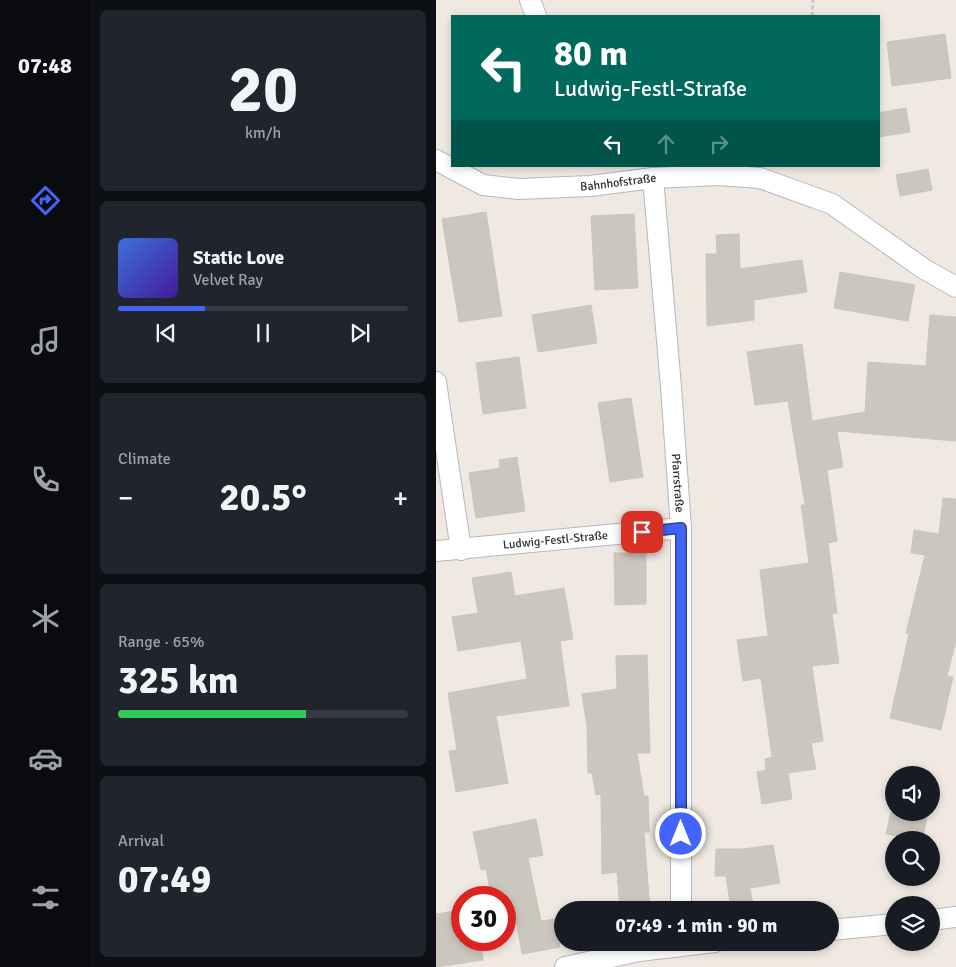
<!DOCTYPE html>
<html lang="en">
<head>
<meta charset="utf-8">
<style>
  body { margin:0; font-family:Signika,sans-serif; background:#20242c; color:#f1f3f6; height:100vh; display:flex; flex-direction:column; font-size:19px; white-space:nowrap }
  * { box-sizing:border-box; margin:0 }
  p { font-size:16px; color:#9ea1a6 }
  .icon { flex:none; width:28px; height:28px; fill:none; stroke:currentColor; stroke-width:2; stroke-linecap:round; stroke-linejoin:round }
  .map { position:relative; flex:1; overflow:hidden }
  .drawer { display:flex; flex-direction:column; gap:10px; padding:10px; background:#0d0f14; width:346px }
  .drawer>* { flex:none }
  .hud { position:absolute; left:15px; top:15px; width:429px; height:152px; border-radius:0px; box-shadow:0 2px 8px #0003; background:#00695c; color:#fff; overflow:hidden }
  .tools { position:absolute; left:449px; top:766px; display:grid; gap:10px }
  .tools a { display:grid; place-items:center; width:55px; height:55px; border-radius:50%; background:#171b24; box-shadow:0 2px 8px #0003; font-size:25px }
  .speed { position:absolute; left:15px; top:886px; display:flex; gap:10px; font-size:25px; font-weight:700; text-align:center }
  .speed>* { display:grid; place-content:center; width:65px; height:65px; border-radius:50%; background:#171b24; box-shadow:0 2px 8px #0003; line-height:1 }
  .speed .limit { border:8px solid #d22; background:#fff; color:#111 }
  .pin { position:absolute; display:grid; place-items:center; width:42px; height:42px; color:#fff; margin:-21px; border-radius:10px; box-shadow:0 2px 8px #0006 }
  .me { position:absolute; width:55px; margin:-28px; rotate:0deg; stroke-linejoin:round; filter:drop-shadow(0 0 4px #0008) }
  .turn { display:flex; align-items:center; gap:18px; height:105px; padding:0 20px; font-size:22px }
  .turn .icon { width:65px; height:65px; stroke-width:2.5 }
  .turn b { display:block; font-size:35px; line-height:42px }
  .lanes { display:flex; align-items:center; height:48px; padding:0 20px; background:#0003; justify-content:center; gap:25px; direction:ltr }
  .lanes .off { opacity:.35 }
  .big { font-size:38px; font-weight:800; line-height:1.1 }
  .drawer .tile { flex:1; display:flex; flex-direction:column; justify-content:center; gap:8px; min-width:0; padding:0 18px; border-radius:8px; background:#20242c }
  .drawer .dial { align-items:center; gap:0 }
  .dial b { font-size:65px; line-height:1 }
  .song { display:flex; align-items:center; gap:15px }
  .cover { width:60px; height:60px; border-radius:8px; background:linear-gradient(135deg,hsl(220 70% 55%),hsl(260 70% 35%)) }
  .played { height:5px; border-radius:2px; background:linear-gradient(90deg,#4264fb 30%,#363941 30%) }
  .keys { display:flex; justify-content:space-around; direction:ltr }
  .heat { display:flex; justify-content:space-between; align-items:center; font-size:28px; direction:ltr }
  .charge { height:8px; border-radius:4px; background:linear-gradient(90deg,#34c759 65%,#363941 0) }
  .trip { position:absolute; left:118px; top:901px; width:285px; height:50px; border-radius:25px; background:#171b24; box-shadow:0 2px 8px #0003; font-weight:800; line-height:50px; text-align:center }
  main { display:flex; flex:1; min-height:0 }
  .dock { display:flex; flex-direction:column; width:90px; justify-content:space-around; align-items:center; background:#090b0e; color:#9ea1a6 }
  .dock .icon { width:35px; height:35px }
  .dock .selected { color:#4264fb }
  .dock b { font-size:22px; color:#f1f3f6 }
  .map>svg:first-child { display:block }
  .building { fill:#cbc7bf; stroke:#cbc5ba }
  .lines { fill:none; stroke-linecap:round; stroke-linejoin:round }
  .street-casing { stroke:#b4b7c1; stroke-width:22 }
  .path { stroke:#c9c9c9; stroke-width:3; stroke-dasharray:4 2.5; stroke-linecap:butt }
  .street { stroke:#fff; stroke-width:20 }
  .route-casing { stroke:#2b41a3; stroke-width:12 }
  .route { stroke:#4264fb; stroke-width:9 }
  .labels { text-anchor:middle; dominant-baseline:central; stroke-width:4; stroke-linejoin:round; paint-order:stroke }
  .street-label { font-size:12px; fill:#2e2e2e; stroke:#fff }
</style>
</head>
<body>
<main>
<nav class="dock">
<b>07:48</b>
<svg class="icon selected" aria-label="directions" viewBox="0 0 24 24"><path d="M12 3l9 9-9 9-9-9zM9 14v-3h6M13 9l2 2-2 2"/></svg>
<svg class="icon" aria-label="music" viewBox="0 0 24 24"><path d="M9 18V5l10-2v13"/><circle cx="6" cy="18" r="3"/><circle cx="16" cy="16" r="3"/></svg>
<svg class="icon" aria-label="phone" viewBox="0 0 24 24"><path d="M5 4h4l2 5-3 2q2 4 5 5l2-3 5 2v4C11 20 4 13 5 4z"/></svg>
<svg class="icon" aria-label="climate" viewBox="0 0 24 24"><path d="M12 3v18M4 7l16 10M4 17L20 7"/></svg>
<svg class="icon" aria-label="car" viewBox="0 0 24 24"><path d="M5 17H2v-5l4-1 3-4h7l3 4 3 1v5h-3M9 17h6M6 11h13"/><circle cx="7" cy="17" r="2"/><circle cx="17" cy="17" r="2"/></svg>
<svg class="icon" aria-label="filters" viewBox="0 0 24 24"><path d="M4 7h16M4 17h16"/><circle cx="9" cy="7" r="2"/><circle cx="15" cy="17" r="2"/></svg>
</nav>
<section class="drawer">
<div class="tile dial"><b>20</b><p>km/h</p></div>
<div class="tile">
<div class="song"><i class="cover"></i><div><b>Static Love</b><p>Velvet Ray</p></div></div>
<div class="played"></div>
<div class="keys"><svg class="icon" aria-label="previous" viewBox="0 0 24 24"><path d="M18 5L8 12l10 7zM5 5v14"/></svg><svg class="icon" aria-label="pause" viewBox="0 0 24 24"><path d="M8 5v14M16 5v14"/></svg><svg class="icon" aria-label="next" viewBox="0 0 24 24"><path d="M6 5l10 7-10 7zM19 5v14"/></svg></div>
</div>
<div class="tile"><p>Climate</p>
<div class="heat"><a>−</a><b class="big">20.5°</b><a>+</a></div>
</div>
<div class="tile"><p>Range · 65%</p><b class="big">325 km</b><div class="charge"></div></div>
<div class="tile"><p>Arrival</p><b class="big">07:49</b></div>
</section>
<div class="map">
<svg width="520" height="967" viewBox="0 0 520 967">
  <rect width="100%" height="100%" fill="#efe9e1"/>
  <g class="building">
    <path d="M509,34L515,78L456,86L451,42Z"/>
    <path d="M470,108L474,132L442,137V113Z"/>
    <path d="M492,169L496,190L464,196L460,175Z"/>
    <path d="M50,212L66,316L23,322L6,219Z"/>
    <path d="M198,214L202,288L159,290L155,216Z"/>
    <path d="M303,234L304,269L366,260L371,292L318,300V320L271,326L270,254H281L280,235Z"/>
    <path d="M404,272L479,285L472,321L398,308Z"/>
    <path d="M155,305L161,343L102,352L96,315Z"/>
    <path d="M494,315L520,317V441L401,431L407,467L391,470L401,541L392,543L401,613L396,614L403,663L376,666L387,741L375,743L380,769L352,773L356,799L326,804L321,772L330,770L329,759L336,757L325,678L307,681L301,640L332,636L324,570L373,563L365,505H369L352,401L319,405L311,352L366,344L376,421L429,412L432,362L490,366Z"/>
    <path d="M83,357L90,408L47,414L40,363Z"/>
    <path d="M195,398L207,477L174,482L162,403Z"/>
    <path d="M81,457L89,511L40,518L33,473L64,468L63,460Z"/>
    <path d="M507,498L520,499V641L511,676L517,677L505,730L454,718L473,634L470,633L489,555L475,553L478,530L503,534Z"/>
    <path d="M178,553H210V604L179,605Z"/>
    <path d="M75,572L79,596L128,588L137,639L124,641L133,706L60,716L72,783L20,792L13,751L21,750L12,693L91,679L85,641L22,651L16,617L42,613L36,578Z"/>
    <path d="M211,655L214,753H201L208,796H212L213,832H208L214,910H184L181,872L166,874L165,794L160,795L156,773H152L151,727L146,694L181,689L180,656Z"/>
    <path d="M455,812H492L486,840L450,834Z"/>
    <path d="M100,819L107,855L92,858L105,921L119,919L124,947L86,954L80,920L69,922V898H56L50,869L45,870L37,832Z"/>
    <path d="M337,845L344,883L314,888L317,905L295,908L290,876H279L280,849H307Z"/>
    <path d="M26,910V940H44L47,960L0,967V914Z"/>
  </g>
  <g class="lines">
    <g class="street-casing">
      <g id="street">
        <path d="M94,0L100,16"/>
        <path id="s1" d="M0,160L47,185L83,189L154,186L217,178L283,175L324,178L396,204L488,269L520,287"/>
        <path id="s2" d="M217,178L235,387L245,528V910"/>
        <path d="M0,382L25,550"/>
        <path id="s3" d="M0,551L245,528"/>
        <path d="M495,920L520,917"/>
        <path d="M394,930L458,924"/>
        <path d="M129,967L203,951L279,942"/>
      </g>
    </g>
    <path class="path" d="M376,16L377,0"/>
    <use href="#street" class="street"/>
  </g>
  <g class="lines">
    <g class="route-casing">
      <path id="route" d="M206,532L245,528V834"/>
    </g>
    <use href="#route" class="route"/>
  </g>
  <g class="labels">
    <g class="street-label">
      <text stroke="none"><textPath href="#s1" startOffset="189">Bahnhofstraße</textPath></text>
      <text stroke="none"><textPath href="#s2" startOffset="306">Pfarrstraße</textPath></text>
      <text stroke="none"><textPath href="#s3" startOffset="120">Ludwig-Festl-Straße</textPath></text>
    </g>
  </g>
</svg>
<div class="tools">
<a><svg class="icon" aria-label="sound" viewBox="0 0 24 24"><path d="M4 9h4l5-4v14l-5-4H4zM17 9q2 3 0 6"/></svg></a>
<a><svg class="icon" aria-label="search" viewBox="0 0 24 24"><circle cx="10" cy="10" r="6"/><path d="M15 15l6 6"/></svg></a>
<a><svg class="icon" aria-label="layers" viewBox="0 0 24 24"><path d="M12 4l9 5-9 5-9-5zM3 14l9 5 9-5"/></svg></a>
</div>
<div class="speed"><div class="limit">30</div></div>
<div class="pin" style="left:206px;top:532px;background:#d93025"><svg class="icon" aria-label="arrive" viewBox="0 0 24 24"><path d="M6 21V4h12l-3 4 3 4H6"/></svg></div>
<svg class="me" style="left:245px;top:834px" viewBox="-20 -20 40 40"><circle r="17" fill="#4264fb" stroke="#fff" stroke-width="3"/><path d="M0-11L8 9 0 5-8 9z" fill="#fff"/></svg>
<div class="trip">07:49 · 1 min · 90 m</div>
<div class="hud">
<div class="turn"><svg class="icon" aria-label="left" viewBox="0 0 24 24"><path d="M17 20v-9H6M10 6l-5 5 5 5"/></svg><div><b>80 m</b>Ludwig-Festl-Straße</div></div>
<div class="lanes"><svg class="icon" aria-label="left" viewBox="0 0 24 24"><path d="M17 20v-9H6M10 6l-5 5 5 5"/></svg><svg class="icon off" aria-label="ahead" viewBox="0 0 24 24"><path d="M12 20V5M6 11l6-6 6 6"/></svg><svg class="icon off" aria-label="right" viewBox="0 0 24 24"><path d="M7 20v-9h11M14 6l5 5-5 5"/></svg></div>
</div>
</div>
</main>
</body>
</html>
